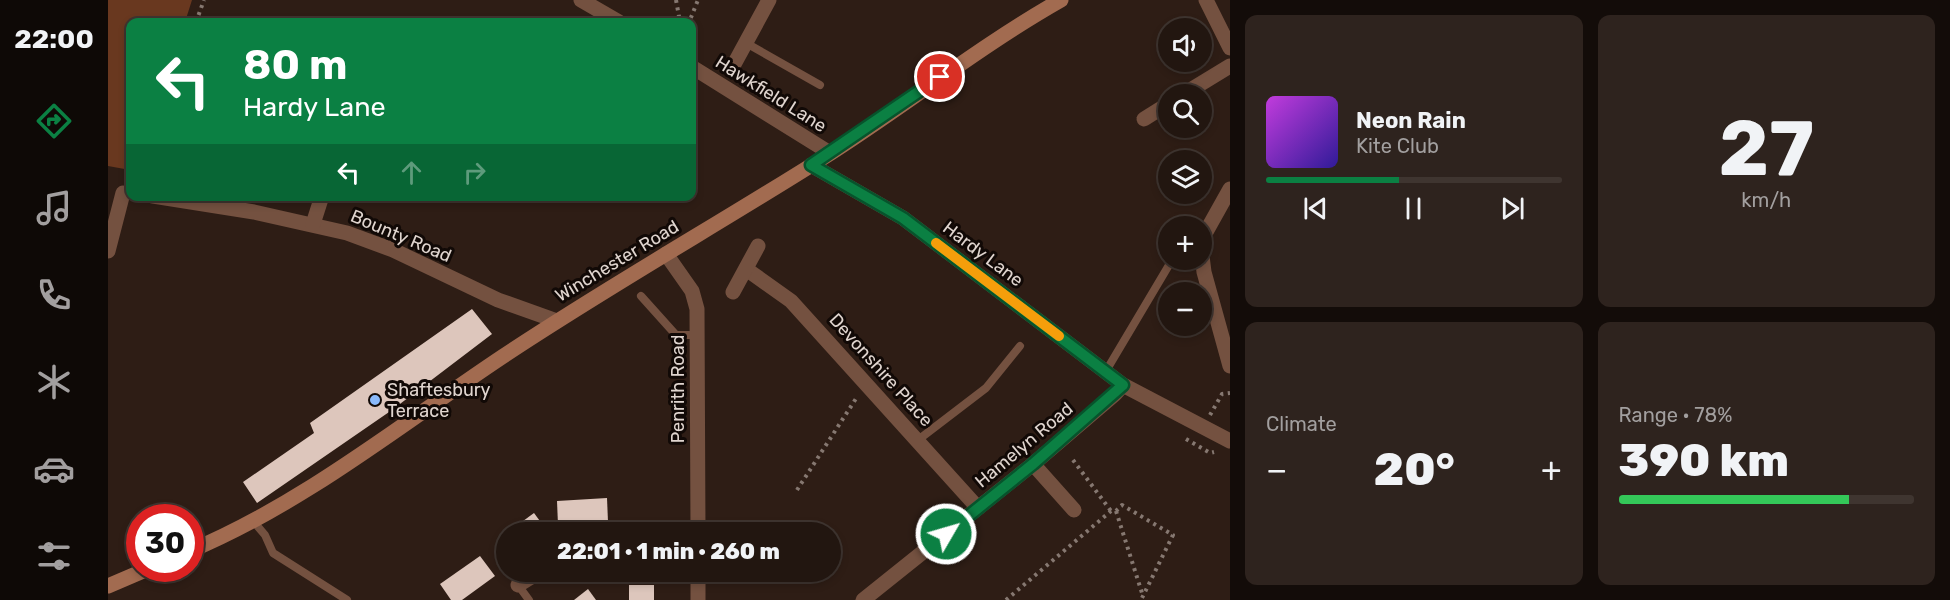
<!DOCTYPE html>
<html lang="en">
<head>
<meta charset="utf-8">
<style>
  body { margin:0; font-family:Rubik,sans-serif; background:#2e231e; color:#f1f3f6; height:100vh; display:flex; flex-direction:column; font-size:22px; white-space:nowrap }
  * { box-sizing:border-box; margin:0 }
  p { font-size:20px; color:#a29f9f }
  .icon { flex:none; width:33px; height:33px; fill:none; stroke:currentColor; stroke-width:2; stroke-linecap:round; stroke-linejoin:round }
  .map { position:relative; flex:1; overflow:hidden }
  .details { display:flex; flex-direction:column; gap:15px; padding:15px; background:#130c09; width:720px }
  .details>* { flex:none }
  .hud { position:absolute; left:18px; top:18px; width:570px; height:183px; border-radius:12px; box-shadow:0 3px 9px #0003,0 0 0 2px #3f3530; background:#0b8043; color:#fff; overflow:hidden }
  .fabs { position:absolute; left:1050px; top:18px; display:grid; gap:12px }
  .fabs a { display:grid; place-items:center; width:54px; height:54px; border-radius:50%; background:#221610; box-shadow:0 3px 9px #0003,0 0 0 2px #3f3530; font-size:30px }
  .speed { position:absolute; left:18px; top:504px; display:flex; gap:12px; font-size:30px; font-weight:700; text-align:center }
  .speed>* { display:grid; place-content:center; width:78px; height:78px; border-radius:50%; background:#221610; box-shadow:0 3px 9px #0003,0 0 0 2px #3f3530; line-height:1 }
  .speed .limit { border:9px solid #d22; background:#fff; color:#111 }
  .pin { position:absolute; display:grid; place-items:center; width:51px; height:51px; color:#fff; margin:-26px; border:3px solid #fff; border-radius:50%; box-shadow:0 2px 6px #0007 }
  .me { position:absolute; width:66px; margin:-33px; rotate:52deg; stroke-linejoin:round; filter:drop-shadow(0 0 4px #0008) }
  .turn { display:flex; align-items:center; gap:21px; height:126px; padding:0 18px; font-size:27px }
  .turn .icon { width:78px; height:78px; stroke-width:2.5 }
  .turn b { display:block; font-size:42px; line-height:51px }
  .lanes { display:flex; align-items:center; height:57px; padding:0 18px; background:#0003; justify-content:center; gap:30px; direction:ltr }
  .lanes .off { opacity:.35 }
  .big { font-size:45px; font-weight:800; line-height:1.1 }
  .details .tile { flex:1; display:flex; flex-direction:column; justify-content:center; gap:9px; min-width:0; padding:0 21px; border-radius:12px; background:#2e231e }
  .details .dial { align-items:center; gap:0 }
  .dial b { font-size:78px; line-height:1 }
  .song { display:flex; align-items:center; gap:18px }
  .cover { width:72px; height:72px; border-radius:9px; background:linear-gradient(135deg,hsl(290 70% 55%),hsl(250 70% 35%)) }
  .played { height:6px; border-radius:3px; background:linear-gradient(90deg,#0b8043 45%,#3f3530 45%) }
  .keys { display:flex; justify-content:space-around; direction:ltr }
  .heat { display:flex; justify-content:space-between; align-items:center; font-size:33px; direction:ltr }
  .charge { height:9px; border-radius:4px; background:linear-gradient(90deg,#34c759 78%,#3f3530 0) }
  .details .tiles { flex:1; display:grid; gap:15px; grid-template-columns:repeat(2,1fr) }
  .trip { position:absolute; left:388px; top:522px; width:345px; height:60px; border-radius:30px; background:#221610; box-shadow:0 3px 9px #0003,0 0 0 2px #3f3530; font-weight:800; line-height:60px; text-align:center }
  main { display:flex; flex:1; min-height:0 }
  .menu { display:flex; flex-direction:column; width:108px; justify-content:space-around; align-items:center; background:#0e0906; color:#a29f9f }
  .menu .icon { width:42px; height:42px }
  .menu .active { color:#0b8043 }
  .menu b { font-size:27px; color:#f1f3f6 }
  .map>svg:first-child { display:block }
  .green { fill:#69381f }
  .building { fill:#ddc6bc }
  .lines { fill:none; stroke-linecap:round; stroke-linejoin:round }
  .path { stroke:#867871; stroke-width:4; stroke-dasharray:3 4.5; stroke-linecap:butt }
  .lane { stroke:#745140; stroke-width:8 }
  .street { stroke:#745140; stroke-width:15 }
  .secondary { stroke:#a26b50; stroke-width:15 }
  .route-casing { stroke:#07532c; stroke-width:15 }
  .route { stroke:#0b8043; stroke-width:10 }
  .slow { stroke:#f59e0b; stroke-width:10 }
  .poi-dot { fill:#8abafc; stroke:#110906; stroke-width:2 }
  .labels { text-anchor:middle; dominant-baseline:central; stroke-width:6; stroke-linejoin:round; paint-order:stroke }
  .street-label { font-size:18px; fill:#e0d5cf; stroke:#110906 }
  .poi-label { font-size:18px; fill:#e0d5cf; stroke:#110906; text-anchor:start }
</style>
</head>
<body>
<main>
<nav class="menu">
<b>22:00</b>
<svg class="icon active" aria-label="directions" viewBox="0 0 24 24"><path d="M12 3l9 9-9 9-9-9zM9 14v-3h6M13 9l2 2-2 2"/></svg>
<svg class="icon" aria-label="music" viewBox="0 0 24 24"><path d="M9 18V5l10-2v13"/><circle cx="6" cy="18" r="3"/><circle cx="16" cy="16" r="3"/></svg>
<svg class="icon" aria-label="phone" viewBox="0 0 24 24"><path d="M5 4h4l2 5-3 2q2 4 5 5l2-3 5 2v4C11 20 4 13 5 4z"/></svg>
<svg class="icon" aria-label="climate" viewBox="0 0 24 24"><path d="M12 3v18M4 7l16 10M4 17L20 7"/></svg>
<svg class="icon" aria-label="car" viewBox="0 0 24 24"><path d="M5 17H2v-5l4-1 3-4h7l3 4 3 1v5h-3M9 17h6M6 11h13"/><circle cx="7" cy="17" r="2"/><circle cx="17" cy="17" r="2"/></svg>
<svg class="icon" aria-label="filters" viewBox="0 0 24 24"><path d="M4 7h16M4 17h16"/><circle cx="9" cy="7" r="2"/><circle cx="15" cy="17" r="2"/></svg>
</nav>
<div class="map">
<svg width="1122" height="600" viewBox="0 0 1122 600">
  <rect width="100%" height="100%" fill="#2e1d15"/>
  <path class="green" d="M0,0H84L77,22H22V170L0,166Z"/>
  <g class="building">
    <path d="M364,309L384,334L284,410L149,503L135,482L206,433L202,423Z"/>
    <path d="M499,498L500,522L450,525L449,501Z"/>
    <path d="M426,513L440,532H400Z"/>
    <path d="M399,534V557L388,542Z"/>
    <path d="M372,556L387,576L354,600H343L332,584Z"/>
    <rect x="521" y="585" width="25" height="15"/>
    <path d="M480,589L488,600H466Z"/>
  </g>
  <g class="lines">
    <g class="path">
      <path d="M568,0L572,22"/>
      <path d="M88,22L96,0"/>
      <path d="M577,22L582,20L590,0"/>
      <path d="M1102,415L1114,394L1122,393"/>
      <path d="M1078,439L1102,453L1106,452"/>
      <path d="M965,460L1003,511"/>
      <path d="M689,490L749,397"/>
      <path d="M1008,511L1034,593"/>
      <path d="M898,600L1003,511H1008L1014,505L1065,535L1033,600"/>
    </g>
    <g class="lane">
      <path d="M638,43L712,85"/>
      <path d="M1084,226L1085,224"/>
      <path d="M533,296L568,335H590"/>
      <path d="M998,371L1064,260"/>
      <path d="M810,440L878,388L912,346"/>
      <path d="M146,522L157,535L165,553L239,600"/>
      <path d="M410,585L421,600"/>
    </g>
    <g class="street">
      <path d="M473,0L511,22"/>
      <path d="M1098,0L1122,48"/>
      <path d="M584,67L722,153"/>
      <path d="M624,68L661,0"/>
      <path d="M1076,94L1122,66"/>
      <path d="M1036,119L1060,104"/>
      <path d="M703,165L795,218L1015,385L1122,441"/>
      <path d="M45,196L146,212L239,233L285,250L390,300L449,321"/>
      <path d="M205,224L214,196"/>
      <path d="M1094,239L1122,189"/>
      <path d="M0,251L15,193"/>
      <path d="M558,254L584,291L589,309L590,532"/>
      <path d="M1094,256L1096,272L1122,366"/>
      <path d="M638,269L683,301L870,508"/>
      <path d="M625,292L650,246"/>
      <path d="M925,464L966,510"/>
      <path d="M590,572V600"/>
      <path d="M410,585L431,572"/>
      <path d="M755,600L925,464L1007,394L1015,385"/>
    </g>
    <g class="secondary">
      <path d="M82,551C196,503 292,425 394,357C499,287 609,225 715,158C796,107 870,47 953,0"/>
      <path d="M0,586L42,568"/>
    </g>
  </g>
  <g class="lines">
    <g class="route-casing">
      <path id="route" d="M832,77L703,165L795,218L1015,385L925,464L838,534"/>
    </g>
    <use href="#route" class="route"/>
    <path class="slow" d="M828,243L951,336"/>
  </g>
  <circle class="poi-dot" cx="267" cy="400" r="6"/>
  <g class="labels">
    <g class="street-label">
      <text transform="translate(663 94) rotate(32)">Hawkfield Lane</text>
      <text transform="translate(293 236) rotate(23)">Bounty Road</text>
      <text transform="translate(875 254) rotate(37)">Hardy Lane</text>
      <text transform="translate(509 261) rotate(-31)">Winchester Road</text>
      <text transform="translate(773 370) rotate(48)">Devonshire Place</text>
      <text transform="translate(570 389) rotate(-90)">Penrith Road</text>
      <text transform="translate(916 445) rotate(-40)">Hamelyn Road</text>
    </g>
    <g class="poi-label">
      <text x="279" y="390">Shaftesbury<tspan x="279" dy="21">Terrace</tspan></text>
    </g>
  </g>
</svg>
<div class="fabs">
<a><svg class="icon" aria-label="sound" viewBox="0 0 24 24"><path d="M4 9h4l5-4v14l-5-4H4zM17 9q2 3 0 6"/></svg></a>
<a><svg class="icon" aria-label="search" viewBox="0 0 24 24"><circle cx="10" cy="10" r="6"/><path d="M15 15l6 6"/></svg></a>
<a><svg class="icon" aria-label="layers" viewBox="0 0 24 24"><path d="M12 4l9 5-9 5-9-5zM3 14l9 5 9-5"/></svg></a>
<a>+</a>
<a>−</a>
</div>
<div class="speed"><div class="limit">30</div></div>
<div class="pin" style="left:832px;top:77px;background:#d93025"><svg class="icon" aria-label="arrive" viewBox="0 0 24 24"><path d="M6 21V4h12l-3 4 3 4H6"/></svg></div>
<svg class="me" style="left:838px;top:534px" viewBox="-20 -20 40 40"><circle r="17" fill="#0b8043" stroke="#fff" stroke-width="3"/><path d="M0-11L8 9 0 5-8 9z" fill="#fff"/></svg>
<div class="trip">22:01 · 1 min · 260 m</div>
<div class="hud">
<div class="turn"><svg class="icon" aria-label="left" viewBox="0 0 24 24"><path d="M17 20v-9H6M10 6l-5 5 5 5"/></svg><div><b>80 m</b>Hardy Lane</div></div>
<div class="lanes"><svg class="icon" aria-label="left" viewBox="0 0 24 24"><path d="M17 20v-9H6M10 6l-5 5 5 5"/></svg><svg class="icon off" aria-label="ahead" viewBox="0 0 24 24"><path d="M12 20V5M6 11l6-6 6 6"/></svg><svg class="icon off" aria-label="right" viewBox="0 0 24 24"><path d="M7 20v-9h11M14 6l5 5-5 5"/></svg></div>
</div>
</div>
<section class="details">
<div class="tiles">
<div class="tile">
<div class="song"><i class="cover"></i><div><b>Neon Rain</b><p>Kite Club</p></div></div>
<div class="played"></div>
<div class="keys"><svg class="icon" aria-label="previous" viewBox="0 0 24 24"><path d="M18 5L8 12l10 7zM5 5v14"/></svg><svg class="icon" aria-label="pause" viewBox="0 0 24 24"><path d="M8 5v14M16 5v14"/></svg><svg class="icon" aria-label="next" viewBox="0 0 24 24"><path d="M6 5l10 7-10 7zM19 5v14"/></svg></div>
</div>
<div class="tile dial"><b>27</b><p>km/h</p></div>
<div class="tile"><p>Climate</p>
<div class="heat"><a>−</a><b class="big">20°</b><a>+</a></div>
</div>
<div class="tile"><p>Range · 78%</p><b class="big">390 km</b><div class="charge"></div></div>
</div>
</section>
</main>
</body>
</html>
